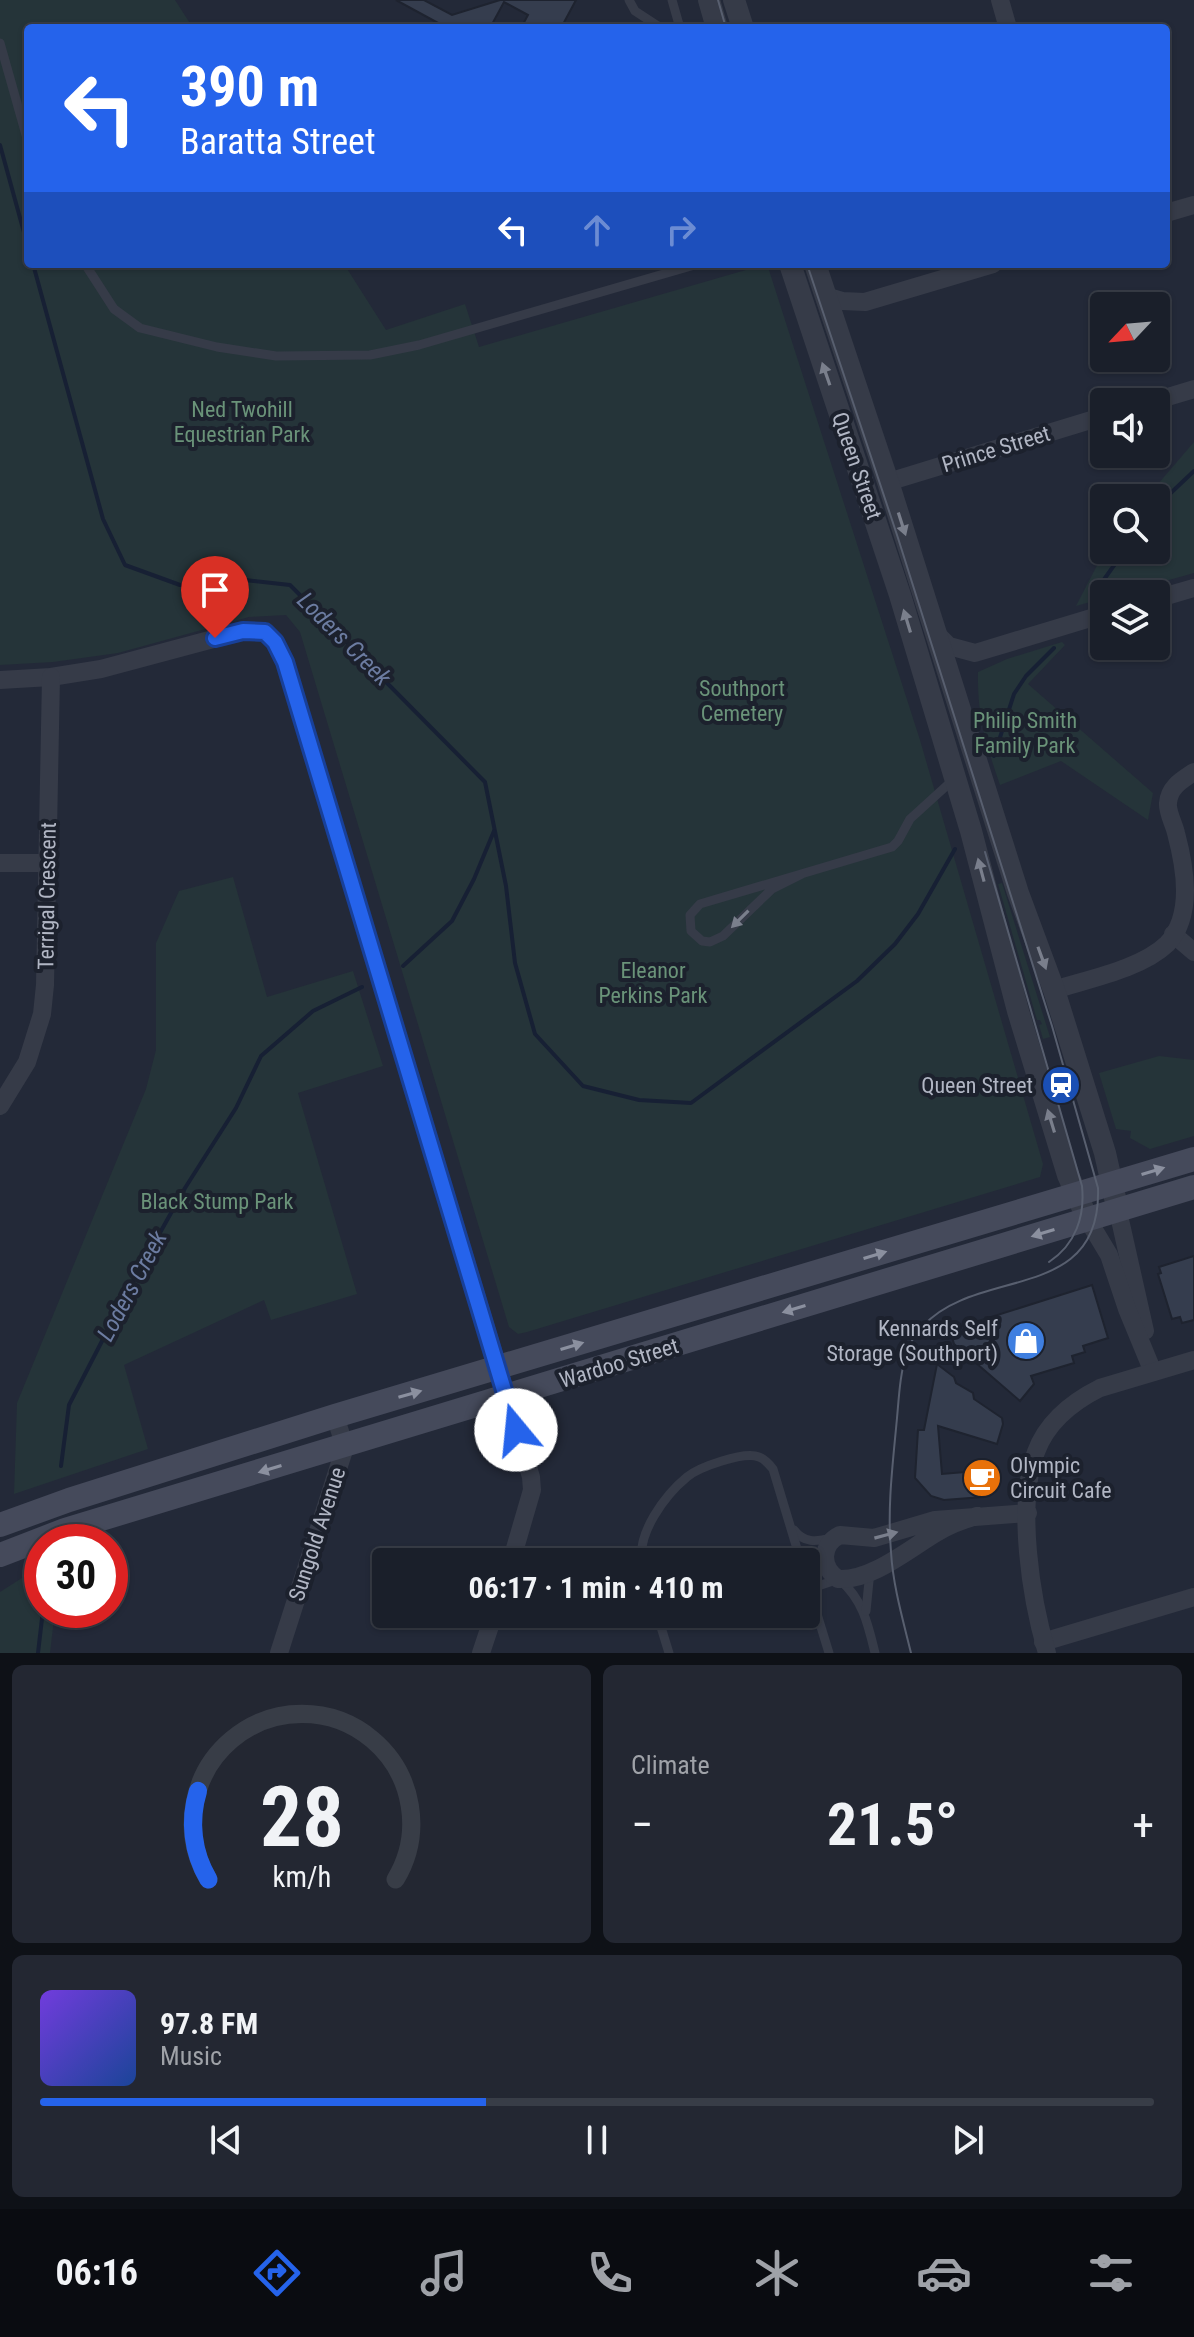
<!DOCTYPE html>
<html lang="en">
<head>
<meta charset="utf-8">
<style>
  body { margin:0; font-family:"Roboto Condensed",sans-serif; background:#232732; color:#f1f3f6; height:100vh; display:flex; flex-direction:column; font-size:30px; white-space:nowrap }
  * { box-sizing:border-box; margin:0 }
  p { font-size:26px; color:#9fa2a8 }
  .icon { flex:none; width:44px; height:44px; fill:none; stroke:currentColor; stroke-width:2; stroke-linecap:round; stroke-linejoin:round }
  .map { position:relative; height:1653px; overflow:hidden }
  .panel { display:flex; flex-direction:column; gap:12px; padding:12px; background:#0e1117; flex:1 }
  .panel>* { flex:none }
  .guide { position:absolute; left:24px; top:24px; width:1146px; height:244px; border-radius:8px; box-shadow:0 2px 6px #0004,0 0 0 2px #383d47; background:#2563eb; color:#fff; overflow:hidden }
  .needle { width:52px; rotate:244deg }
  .buttons { position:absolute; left:1090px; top:292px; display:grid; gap:16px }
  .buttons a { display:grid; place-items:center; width:80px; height:80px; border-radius:8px; background:#1a1f2a; box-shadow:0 2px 6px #0004,0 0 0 2px #383d47; font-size:40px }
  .speed { position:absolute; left:24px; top:1524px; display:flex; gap:16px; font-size:40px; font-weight:700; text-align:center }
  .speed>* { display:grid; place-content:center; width:104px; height:104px; border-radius:50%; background:#1a1f2a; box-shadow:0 2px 6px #0004,0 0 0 2px #383d47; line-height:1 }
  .speed .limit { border:12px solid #d22; background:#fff; color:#111 }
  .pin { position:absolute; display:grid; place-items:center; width:68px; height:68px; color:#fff; margin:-82px -34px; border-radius:50% 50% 50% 0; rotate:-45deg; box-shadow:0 0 8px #0007 }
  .pin .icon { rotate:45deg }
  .me { position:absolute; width:88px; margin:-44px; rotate:343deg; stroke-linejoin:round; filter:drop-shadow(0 0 6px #0008) }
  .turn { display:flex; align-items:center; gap:28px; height:168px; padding:0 24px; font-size:36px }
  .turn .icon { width:104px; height:104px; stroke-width:2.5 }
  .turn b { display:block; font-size:56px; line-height:68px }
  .lanes { display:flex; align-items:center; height:76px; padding:0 24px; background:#0003; justify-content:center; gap:40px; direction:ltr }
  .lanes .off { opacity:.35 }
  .big { font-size:60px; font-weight:700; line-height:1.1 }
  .panel .card { flex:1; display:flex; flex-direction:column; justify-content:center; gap:12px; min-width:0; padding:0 28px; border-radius:12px; background:#232732 }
  .panel .dial { align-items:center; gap:0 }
  .dial svg { height:208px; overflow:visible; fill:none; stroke:#383d47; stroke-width:7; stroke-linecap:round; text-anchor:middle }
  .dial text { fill:#f1f3f6; stroke:none }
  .song { display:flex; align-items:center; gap:24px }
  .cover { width:96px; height:96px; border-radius:12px; background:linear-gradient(135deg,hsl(260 70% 55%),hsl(220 70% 35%)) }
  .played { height:8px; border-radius:4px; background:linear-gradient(90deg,#2563eb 40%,#383d47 40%) }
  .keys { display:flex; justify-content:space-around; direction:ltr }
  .heat { display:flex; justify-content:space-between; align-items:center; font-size:44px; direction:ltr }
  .panel .tiles { flex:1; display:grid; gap:12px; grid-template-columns:1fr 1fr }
  .card:last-child { grid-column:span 2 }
  .trip { position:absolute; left:372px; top:1548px; width:448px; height:80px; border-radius:8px; background:#1a1f2a; box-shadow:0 2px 6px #0004,0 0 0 2px #383d47; font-weight:700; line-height:80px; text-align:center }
  .dock { display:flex; height:128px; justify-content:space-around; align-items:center; background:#0a0c11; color:#9fa2a8 }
  .dock .icon { width:56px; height:56px }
  .dock .current { color:#2563eb }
  .dock b { font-size:36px; color:#f1f3f6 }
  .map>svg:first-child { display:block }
  .green { fill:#253439 }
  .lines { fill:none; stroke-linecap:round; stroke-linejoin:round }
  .stream { stroke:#172034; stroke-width:4 }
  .building { fill:#353d4e; stroke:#1e232f; stroke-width:2 }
  .service { stroke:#363b48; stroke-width:9 }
  .minor { stroke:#363b48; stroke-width:18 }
  .tertiary { stroke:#363b48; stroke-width:22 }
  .secondary { stroke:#454a5b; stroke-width:24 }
  .tram { stroke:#585f6f; stroke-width:2 }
  .oneway { fill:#7a7f8c }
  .oneway2 { fill:#8b909f }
  .route-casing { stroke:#184099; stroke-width:20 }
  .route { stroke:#2563eb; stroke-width:14 }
  .labels { text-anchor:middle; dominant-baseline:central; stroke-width:8; stroke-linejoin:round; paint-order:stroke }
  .park-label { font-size:22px; fill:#6a9379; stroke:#1c212d }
  .street-label { font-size:22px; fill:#b1b6c4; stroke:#1c212d }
  .poi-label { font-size:22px; fill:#b1b6c4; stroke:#1c212d; text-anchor:end }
  .water-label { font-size:24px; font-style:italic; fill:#6c7ca1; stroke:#1c212d }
</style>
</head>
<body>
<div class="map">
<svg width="1194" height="1653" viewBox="0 0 1194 1653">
  <rect width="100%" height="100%" fill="#232938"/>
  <g class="green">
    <path d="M0,0H175L193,28H28V264H344L386,330L465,304L479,347L767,264L920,740L1043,1164L1040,1177L527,1332L518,1334L509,1327L300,632L286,615L249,617L118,653L53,662L0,665Z"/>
    <path d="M1194,442V573L1119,594H1104V598L1076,606L1105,550H1156V498H1146Z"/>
    <path d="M1062,642L1065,645L1028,684L1153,793L1148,820L1061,761L1000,785C986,744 977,717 978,672L1007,659Z"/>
    <path d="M233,877L267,997L353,971L383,1066L298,1093L357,1294L271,1320L264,1300L124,1365L148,1449L14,1494L17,1403L146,1089L156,1050V943L179,891Z"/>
    <path d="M1002,883L1050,1037L1043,1039L1039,1025L1042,1024L1040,1020H1037L998,884Z"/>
    <path d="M1159,1056L1194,1060V1136L1150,1149L1130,1138L1131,1131L1116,1129L1099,1073Z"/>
    <path d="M42,1571V1610H55L50,1653H0V1592L22,1578Z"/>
  </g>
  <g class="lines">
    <g class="stream">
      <path d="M0,145L28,247"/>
      <path d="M33,264L103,519L125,565L180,585L245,580L290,585L485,782L506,886L515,963L535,1034L583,1086L639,1100L691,1103L857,981L895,944L918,914L955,849"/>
      <path d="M1156,507L1194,471"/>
      <path d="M1090,599L1125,550"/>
      <path d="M994,756L1014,694L1026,676L1054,648"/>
      <path d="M403,966L452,921L474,879L494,831"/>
      <path d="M61,1466L69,1405L133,1281L185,1188L236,1108L261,1056L313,1011L362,987"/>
      <path d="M38,1653L43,1610"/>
    </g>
  </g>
  <g class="building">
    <path d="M396,0H424L452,15L500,0H576L561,28H521L528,15L504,2L490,28H438L440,24Z"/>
    <path d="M1194,1256V1320L1182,1323L1180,1317L1172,1319L1158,1274L1161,1273L1159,1267Z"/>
    <path d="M1092,1285L1108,1338L1083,1346L1085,1352L1072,1356L1074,1363L1031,1376L1034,1384L1020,1401L954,1344L950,1330Z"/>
    <path d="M937,1364L954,1377L956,1383L973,1393L974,1399L1002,1418L1003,1424L997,1444L938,1426L942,1474L989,1470L991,1491L983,1492V1497L944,1500L931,1496L915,1478L918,1430H924Z"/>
  </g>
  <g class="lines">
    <g class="service">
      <path d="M629,0L635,11L661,28"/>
      <path d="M672,0L680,28"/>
      <path d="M0,43L28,142"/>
      <path d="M85,264L114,309L140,328L217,347L276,356L370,355L419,345L698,264"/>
      <path d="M802,874L772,889L723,936L710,942L702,941L691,931L690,915L700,904L892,847L898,841L910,819L954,779"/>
      <path d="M794,1530C804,1543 816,1542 831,1538"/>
      <path d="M642,1562C637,1533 665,1495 687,1477C699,1467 744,1451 759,1457C765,1459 769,1464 773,1469L801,1562"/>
      <path d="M806,1578L829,1653"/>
      <path d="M840,1580C863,1600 868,1624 875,1653"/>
      <path d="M814,1600L818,1586L839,1579"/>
      <path d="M866,1611L870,1571"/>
      <path d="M657,1614L669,1653"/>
    </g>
    <g class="minor">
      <path d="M1000,0L1008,28"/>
      <path d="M1166,213L1194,205"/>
      <path d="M825,296L842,301L865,302L993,264"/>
      <path d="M1151,402L1194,389"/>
      <path d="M888,482L1104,416"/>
      <path d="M1156,599L1194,588"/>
      <path d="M937,634L949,646L975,653L1104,614"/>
      <path d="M0,680L51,677L101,669L243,631L265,632L275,642L285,662L531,1477L532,1490L511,1562"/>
      <path d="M0,863H48"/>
      <path d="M1173,934L1194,952"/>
      <path d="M1054,990C1088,979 1141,969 1167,944C1194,915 1185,867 1176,833C1174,824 1167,812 1168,803C1169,787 1182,780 1194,772"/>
      <path d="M0,1106L27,1062L42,1014L45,985L51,677"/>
      <path d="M1118,1211L1145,1331"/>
      <path d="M1088,1220L1109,1255L1127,1309L1153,1372"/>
      <path d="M977,1516C962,1520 949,1525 936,1533C909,1549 871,1581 838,1579C820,1567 821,1544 840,1535L874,1538L935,1520L1028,1513"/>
      <path d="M1043,1642L1194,1597"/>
      <path d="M279,1653L345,1447L335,1416"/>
      <path d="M481,1653L494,1614"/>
      <path d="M1047,1653C1031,1599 1016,1505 1036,1452C1047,1422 1072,1402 1100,1388L1194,1360"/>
    </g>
    <g class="tertiary">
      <path d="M709,0L717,28"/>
      <path d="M734,0L743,28"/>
      <path d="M790,264L900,595L971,831L1018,1011L1068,1175L1088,1220"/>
      <path d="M815,264L888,482L1018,893L1054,990L1105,1153L1118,1211"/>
    </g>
    <g class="secondary">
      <path d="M0,1525L69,1500L335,1416L1194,1159"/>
      <path d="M0,1555L65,1530L1194,1187"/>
    </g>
    <g class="tram">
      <path d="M718,0L726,28"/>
      <path d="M807,264L898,538L1052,1026L1098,1188C1102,1304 977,1266 923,1326C916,1333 910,1343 907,1352C900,1373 899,1396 897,1418C893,1462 887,1507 891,1552C893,1586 903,1620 911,1653"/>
      <path d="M985,852L1082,1186C1085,1216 1076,1244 1049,1262"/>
    </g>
  </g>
  <defs><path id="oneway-solid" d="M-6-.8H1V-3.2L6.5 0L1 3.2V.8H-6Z" transform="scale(2)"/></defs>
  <g class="oneway">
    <use href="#oneway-solid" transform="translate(826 374) rotate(-109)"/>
    <use href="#oneway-solid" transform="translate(902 524) rotate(72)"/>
    <use href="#oneway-solid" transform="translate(907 621) rotate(-107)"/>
    <use href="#oneway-solid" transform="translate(981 870) rotate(-105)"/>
    <use href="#oneway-solid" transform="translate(740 919) rotate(135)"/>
    <use href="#oneway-solid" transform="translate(1042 958) rotate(70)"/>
    <use href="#oneway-solid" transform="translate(1051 1121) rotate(-107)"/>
    <use href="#oneway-solid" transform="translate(886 1535) rotate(-15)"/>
  </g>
  <g class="oneway2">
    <use href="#oneway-solid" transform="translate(1153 1171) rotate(-17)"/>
    <use href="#oneway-solid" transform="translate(1043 1233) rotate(163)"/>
    <use href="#oneway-solid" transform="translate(875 1255) rotate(-17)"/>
    <use href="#oneway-solid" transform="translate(794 1309) rotate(163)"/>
    <use href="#oneway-solid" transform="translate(572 1346) rotate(-17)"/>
    <use href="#oneway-solid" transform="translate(410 1394) rotate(-16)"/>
    <use href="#oneway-solid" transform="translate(270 1469) rotate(163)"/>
  </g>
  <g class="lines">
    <g class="route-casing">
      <path id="route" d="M215,638L243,631L265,632L275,642L285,662L516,1430"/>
    </g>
    <use href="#route" class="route"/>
  </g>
  <defs>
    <g id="station-disc" transform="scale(2)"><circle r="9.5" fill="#1a4fb4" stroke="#1c212d"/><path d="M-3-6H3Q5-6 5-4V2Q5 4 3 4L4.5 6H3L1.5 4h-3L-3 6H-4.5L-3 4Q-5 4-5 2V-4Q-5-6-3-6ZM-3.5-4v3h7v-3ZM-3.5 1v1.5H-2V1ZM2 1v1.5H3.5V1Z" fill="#fff"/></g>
    <g id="shop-disc" transform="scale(2)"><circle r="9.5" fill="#3f7fe0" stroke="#1c212d"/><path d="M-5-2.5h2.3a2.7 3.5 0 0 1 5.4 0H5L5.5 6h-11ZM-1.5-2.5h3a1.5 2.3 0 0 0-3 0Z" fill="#fff"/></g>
    <g id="cafe-disc" transform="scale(2)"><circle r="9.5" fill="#e8710a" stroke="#1c212d"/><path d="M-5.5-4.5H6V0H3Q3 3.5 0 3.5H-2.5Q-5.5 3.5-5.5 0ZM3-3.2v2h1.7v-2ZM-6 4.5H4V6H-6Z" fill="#fff"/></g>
  </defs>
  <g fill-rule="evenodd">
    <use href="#station-disc" x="1061" y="1085"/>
    <use href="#shop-disc" x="1026" y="1341"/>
    <use href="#cafe-disc" x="982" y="1478"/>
  </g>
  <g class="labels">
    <g class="park-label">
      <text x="242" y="409">Ned Twohill<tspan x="242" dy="25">Equestrian Park</tspan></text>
      <text x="742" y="688">Southport<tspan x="742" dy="25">Cemetery</tspan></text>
      <text x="1025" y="720">Philip Smith<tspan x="1025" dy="25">Family Park</tspan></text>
      <text x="653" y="970">Eleanor<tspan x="653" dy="25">Perkins Park</tspan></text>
      <text x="217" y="1201">Black Stump Park</text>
    </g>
    <g class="street-label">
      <text transform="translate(996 449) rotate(-17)">Prince Street</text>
      <text transform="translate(857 466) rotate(71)">Queen Street</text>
      <text transform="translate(47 896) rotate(-89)">Terrigal Crescent</text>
      <text transform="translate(619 1363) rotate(-17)">Wardoo Street</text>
      <text transform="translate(317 1534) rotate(-72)">Sungold Avenue</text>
    </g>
    <g class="poi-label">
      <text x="1033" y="1085">Queen Street</text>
      <text x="998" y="1328">Kennards Self<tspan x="998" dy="25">Storage (Southport)</tspan></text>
      <text x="1010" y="1465" text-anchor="start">Olympic<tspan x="1010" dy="25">Circuit Cafe</tspan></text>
    </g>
    <g class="water-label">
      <text transform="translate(344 639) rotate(45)">Loders Creek</text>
      <text transform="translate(132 1286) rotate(-62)">Loders Creek</text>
    </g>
  </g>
</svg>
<div class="buttons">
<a><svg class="needle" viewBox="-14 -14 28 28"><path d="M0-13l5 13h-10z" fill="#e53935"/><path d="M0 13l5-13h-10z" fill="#9fa2a8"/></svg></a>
<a><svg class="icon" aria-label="sound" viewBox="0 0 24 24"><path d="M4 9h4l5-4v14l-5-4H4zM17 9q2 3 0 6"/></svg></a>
<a><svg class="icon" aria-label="search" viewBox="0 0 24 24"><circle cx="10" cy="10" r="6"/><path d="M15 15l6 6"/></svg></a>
<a><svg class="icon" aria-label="layers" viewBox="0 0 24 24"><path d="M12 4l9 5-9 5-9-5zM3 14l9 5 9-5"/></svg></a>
</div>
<div class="speed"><div class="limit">30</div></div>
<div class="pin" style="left:215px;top:638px;background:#d93025"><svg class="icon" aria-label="arrive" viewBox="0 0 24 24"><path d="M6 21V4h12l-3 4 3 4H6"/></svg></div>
<svg class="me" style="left:516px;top:1430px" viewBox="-20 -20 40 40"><circle r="19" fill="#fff"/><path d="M0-13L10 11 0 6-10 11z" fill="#2563eb"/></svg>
<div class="trip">06:17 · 1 min · 410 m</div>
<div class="guide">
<div class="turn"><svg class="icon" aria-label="left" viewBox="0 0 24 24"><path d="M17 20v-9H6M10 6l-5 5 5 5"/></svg><div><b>390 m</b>Baratta Street</div></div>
<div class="lanes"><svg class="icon" aria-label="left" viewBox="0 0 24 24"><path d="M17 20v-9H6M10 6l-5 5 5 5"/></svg><svg class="icon off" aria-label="ahead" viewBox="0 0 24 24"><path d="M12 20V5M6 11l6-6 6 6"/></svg><svg class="icon off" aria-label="right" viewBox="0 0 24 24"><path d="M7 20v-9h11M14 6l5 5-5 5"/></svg></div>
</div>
</div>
<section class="panel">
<div class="tiles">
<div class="card dial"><svg viewBox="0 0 100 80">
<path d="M14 69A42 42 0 1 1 86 69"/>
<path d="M14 69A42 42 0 0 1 10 35" stroke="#2563eb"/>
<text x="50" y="56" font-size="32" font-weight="700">28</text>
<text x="50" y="72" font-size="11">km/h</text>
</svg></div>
<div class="card"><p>Climate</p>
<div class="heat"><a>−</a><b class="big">21.5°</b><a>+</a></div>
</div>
<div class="card">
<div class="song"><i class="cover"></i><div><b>97.8 FM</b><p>Music</p></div></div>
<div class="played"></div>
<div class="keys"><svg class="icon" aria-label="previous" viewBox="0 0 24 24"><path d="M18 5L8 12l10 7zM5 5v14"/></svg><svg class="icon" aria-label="pause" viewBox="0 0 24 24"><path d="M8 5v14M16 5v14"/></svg><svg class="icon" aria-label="next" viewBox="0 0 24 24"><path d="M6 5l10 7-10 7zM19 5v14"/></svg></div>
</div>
</div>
</section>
<nav class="dock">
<b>06:16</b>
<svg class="icon current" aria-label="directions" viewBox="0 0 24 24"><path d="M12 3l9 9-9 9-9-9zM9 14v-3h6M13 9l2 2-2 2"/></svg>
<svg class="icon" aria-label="music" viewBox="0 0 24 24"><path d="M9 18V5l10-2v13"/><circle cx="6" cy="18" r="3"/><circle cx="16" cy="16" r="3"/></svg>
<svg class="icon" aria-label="phone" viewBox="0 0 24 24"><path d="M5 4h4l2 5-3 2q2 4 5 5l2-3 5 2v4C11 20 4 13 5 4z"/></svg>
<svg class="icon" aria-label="climate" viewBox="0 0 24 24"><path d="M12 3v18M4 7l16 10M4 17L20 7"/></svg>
<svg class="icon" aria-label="car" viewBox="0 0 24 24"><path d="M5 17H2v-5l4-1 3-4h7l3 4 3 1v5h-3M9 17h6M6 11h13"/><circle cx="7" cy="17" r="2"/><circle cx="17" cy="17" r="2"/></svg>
<svg class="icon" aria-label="filters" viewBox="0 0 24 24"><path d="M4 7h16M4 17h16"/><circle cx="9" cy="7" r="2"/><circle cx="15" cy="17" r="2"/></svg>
</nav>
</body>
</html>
